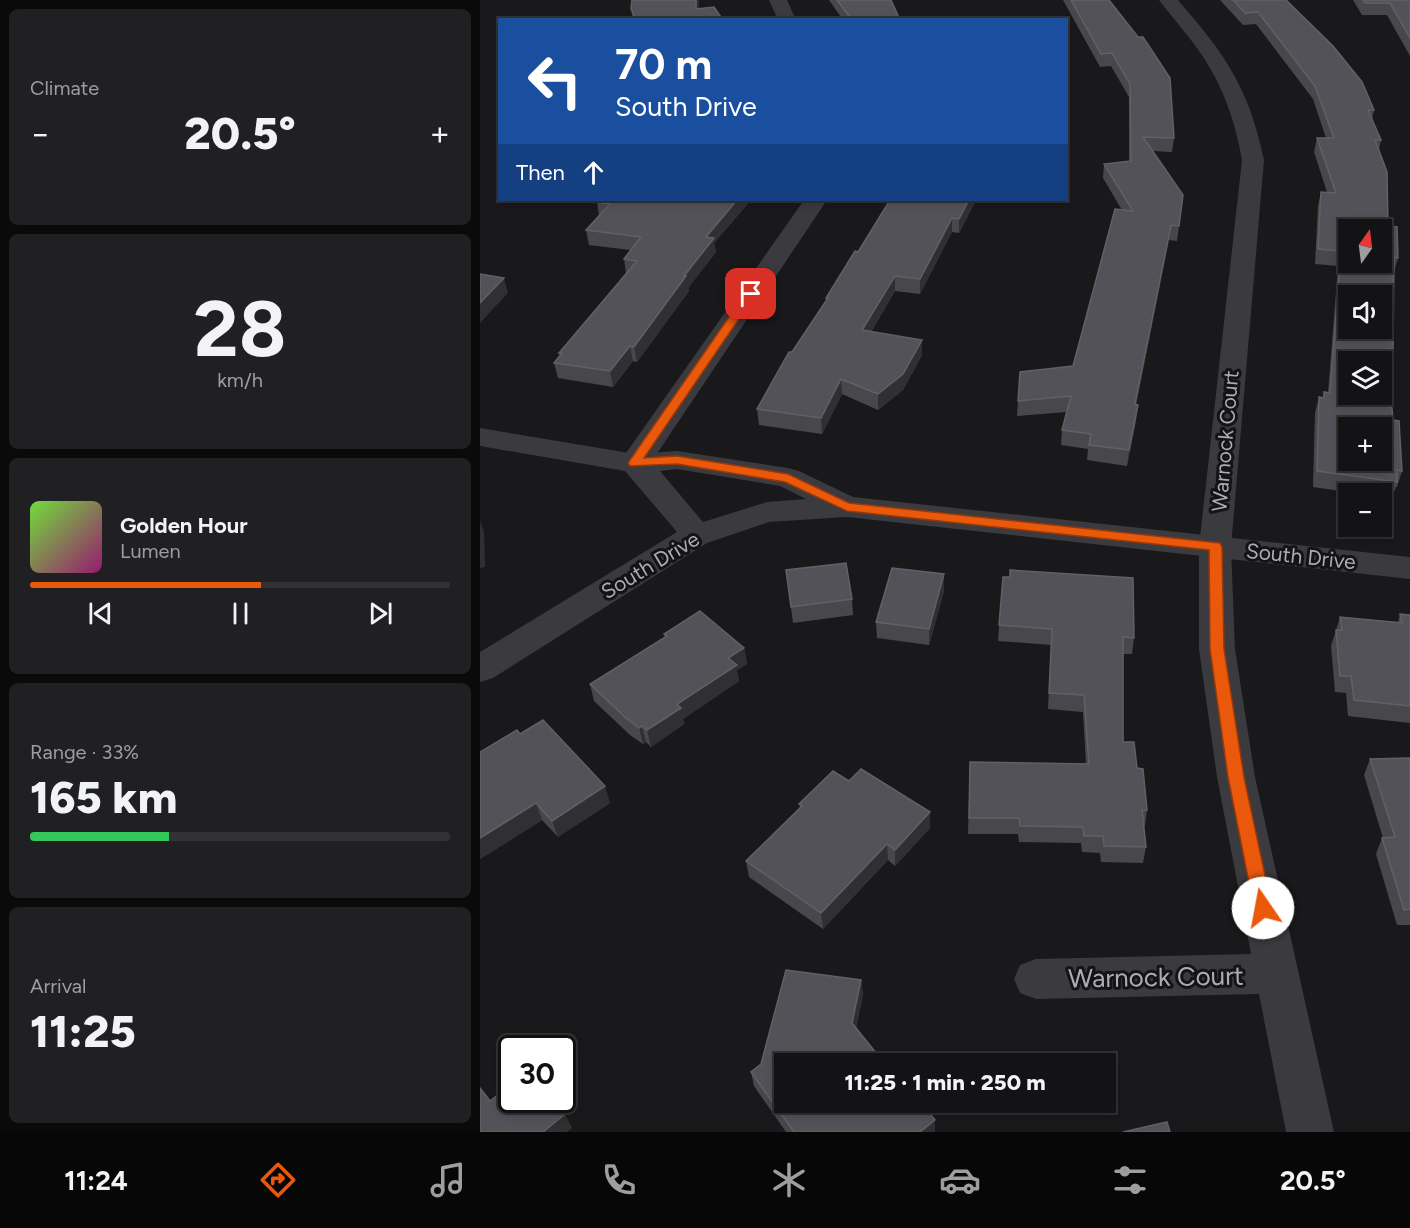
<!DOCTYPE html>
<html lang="en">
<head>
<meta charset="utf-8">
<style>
  body { margin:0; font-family:Figtree,sans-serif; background:#202022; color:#f1f3f6; height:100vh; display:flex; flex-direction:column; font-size:22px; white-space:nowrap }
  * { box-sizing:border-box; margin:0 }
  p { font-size:20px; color:#9d9ea0 }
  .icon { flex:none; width:33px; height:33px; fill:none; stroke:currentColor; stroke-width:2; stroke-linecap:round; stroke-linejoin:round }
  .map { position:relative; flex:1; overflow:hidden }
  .side { display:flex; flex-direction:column; gap:9px; padding:9px; background:#0a0a0b; width:480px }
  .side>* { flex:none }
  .banner { position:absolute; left:18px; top:18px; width:570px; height:183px; border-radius:0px; box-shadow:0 3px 9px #0003,0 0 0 2px #323234; background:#1a4fa0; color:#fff; overflow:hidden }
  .needle { width:39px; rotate:14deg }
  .controls { position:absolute; left:858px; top:219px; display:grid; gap:12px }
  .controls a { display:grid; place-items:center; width:54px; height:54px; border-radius:0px; background:#131214; box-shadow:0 3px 9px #0003,0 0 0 2px #323234; font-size:30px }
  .speed { position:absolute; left:18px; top:1035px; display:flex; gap:12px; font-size:30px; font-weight:700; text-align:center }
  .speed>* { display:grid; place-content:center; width:78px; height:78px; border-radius:50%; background:#131214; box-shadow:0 3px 9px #0003,0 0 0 2px #323234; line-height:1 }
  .speed .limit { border:3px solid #111; border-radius:9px; background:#fff; color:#111 }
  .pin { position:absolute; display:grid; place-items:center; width:51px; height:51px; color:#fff; margin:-26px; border-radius:12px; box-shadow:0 3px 9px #0006 }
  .me { position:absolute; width:66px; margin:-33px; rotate:348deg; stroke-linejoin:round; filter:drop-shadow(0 0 4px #0008) }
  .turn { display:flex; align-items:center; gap:21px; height:126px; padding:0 18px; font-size:27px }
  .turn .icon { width:78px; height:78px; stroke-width:2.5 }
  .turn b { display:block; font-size:42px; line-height:51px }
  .then { display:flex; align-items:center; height:57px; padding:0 18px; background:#0003; gap:12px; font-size:22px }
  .big { font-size:45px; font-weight:800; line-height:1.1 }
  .side .card { flex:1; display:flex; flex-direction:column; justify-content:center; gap:9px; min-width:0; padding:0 21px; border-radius:9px; background:#202022 }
  .side .dial { align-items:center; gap:0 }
  .dial b { font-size:78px; line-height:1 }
  .song { display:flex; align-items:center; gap:18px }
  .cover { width:72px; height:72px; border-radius:9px; background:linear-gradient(135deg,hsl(100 70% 55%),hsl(320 70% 35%)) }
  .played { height:6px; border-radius:3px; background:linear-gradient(90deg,#ea580c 55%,#323234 55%) }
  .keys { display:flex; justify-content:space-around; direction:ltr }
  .heat { display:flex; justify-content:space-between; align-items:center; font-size:33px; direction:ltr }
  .charge { height:9px; border-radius:4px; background:linear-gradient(90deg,#34c759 33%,#323234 0) }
  .trip { position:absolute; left:294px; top:1053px; width:342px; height:60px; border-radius:0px; background:#131214; box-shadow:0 3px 9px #0003,0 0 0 2px #323234; font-weight:800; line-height:60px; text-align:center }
  .dock { display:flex; height:96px; justify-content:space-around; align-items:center; background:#080708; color:#9d9ea0 }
  .dock .icon { width:42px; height:42px }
  .dock .current { color:#ea580c }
  .dock b { font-size:27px; color:#f1f3f6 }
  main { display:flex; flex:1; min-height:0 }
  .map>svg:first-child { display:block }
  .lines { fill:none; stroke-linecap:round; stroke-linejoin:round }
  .minor { fill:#3a3a3f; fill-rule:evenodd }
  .tertiary { fill:#3a3a3f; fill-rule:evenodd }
  .wall { fill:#48484c }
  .shaded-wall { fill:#303033 }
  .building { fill:#525258; stroke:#606067; stroke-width:1.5; fill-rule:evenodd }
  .route { fill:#ea580c; stroke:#983908; stroke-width:1.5 }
  .labels { text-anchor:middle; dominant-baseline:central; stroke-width:6; stroke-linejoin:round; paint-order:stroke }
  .street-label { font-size:21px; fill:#acacb8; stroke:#141315 }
  .near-street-label { font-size:26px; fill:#acacb8; stroke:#141315 }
</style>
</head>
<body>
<main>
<section class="side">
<div class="card"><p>Climate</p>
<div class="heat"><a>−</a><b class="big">20.5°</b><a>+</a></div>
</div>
<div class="card dial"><b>28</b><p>km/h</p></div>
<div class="card">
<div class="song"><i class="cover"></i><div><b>Golden Hour</b><p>Lumen</p></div></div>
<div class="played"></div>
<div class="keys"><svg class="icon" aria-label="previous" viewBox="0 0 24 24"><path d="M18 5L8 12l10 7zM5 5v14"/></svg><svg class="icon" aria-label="pause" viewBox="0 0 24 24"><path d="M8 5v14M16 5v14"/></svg><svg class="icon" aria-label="next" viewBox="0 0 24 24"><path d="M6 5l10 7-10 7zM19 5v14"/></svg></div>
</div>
<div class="card"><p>Range · 33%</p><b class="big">165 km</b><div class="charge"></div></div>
<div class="card"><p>Arrival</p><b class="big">11:25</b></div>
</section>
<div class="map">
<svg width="930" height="1132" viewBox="0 0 930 1132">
  <rect width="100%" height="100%" fill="#19181a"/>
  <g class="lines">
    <g class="minor">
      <path d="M289,0H307L316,20H298Z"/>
      <path d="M679,0H698C745,54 769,88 784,160L751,547L755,649L775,777L854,1132H806L779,994L556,999L540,993L534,979L540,965L556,959L771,954L737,777L719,649V547L762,160C754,116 741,80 714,44C703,29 690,15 679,0Z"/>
      <path d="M324,200H347L166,470L155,472L144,470L140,463L144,456Z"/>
    </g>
    <path class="tertiary" d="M0,428L155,454L197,451L308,468L319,471L373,497L930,557V579L367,517L289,522L227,543L13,678L0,682V652L197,532L145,471L0,446ZM197,469L300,486L326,499L287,502L223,522L180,471Z"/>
  </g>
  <g class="wall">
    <path d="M152,0H219L218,9L243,20H153L151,9Z"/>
    <path d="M349,0H411L420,20H363Z"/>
    <path d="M583,0H629L694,138L692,152L673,151L703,195L697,241L689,240L656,405V421L647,466L607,460L608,449L581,445L582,430L586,412L537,416L538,401L593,366L642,210L623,178L624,164L649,161V97L631,66L620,67Z"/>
    <path d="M740,0H806L894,110L892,119L901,140L899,150L908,226L918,258L914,272L913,350L908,365V407L913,420L922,471L917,487H916L912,498L902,496V494H881L833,487L835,413L839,397L843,398L844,392L848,393L858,266L835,264L838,206L841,192H847L834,152L837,138H846L833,99L776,24L763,25Z"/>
    <path d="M873,0H930V56L907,15H882Z"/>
    <path d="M120,200H271L234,243L236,252L208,288L209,291L157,362L153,361L133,387L78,378L74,363L80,356L79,353L146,273L144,259L150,250L109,245L106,230L119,215L117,202Z"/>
    <path d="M410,200H496L479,233L472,232L440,294L415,291L391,332L442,355L423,390L398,410L362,394L342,434L279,425L277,409L312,352L346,300V298L378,252Z"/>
    <path d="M306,570L372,599L373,615L313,623Z"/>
    <path d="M464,574V591L449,645L397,638L396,622Z"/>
    <path d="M523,577L654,638L652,654H643V742L657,768L667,810L665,826H664L666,847L663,863L621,862L620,853L602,852L601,843L539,842L538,834H488L490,762L606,764L603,712L568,709L571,645L518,641Z"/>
    <path d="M920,614L930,615V723L868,716L866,693L855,692L851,646L860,617L918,622Z"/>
    <path d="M184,634L264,648L267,664L257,670L259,681L203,719L204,724L171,747L166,742L163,744L150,735L114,701L110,684L185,638Z"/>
    <path d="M40,734L130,803L78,837L62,820L0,859Z"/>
    <path d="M930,758V925H917L896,854L902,838H903L884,775L890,759Z"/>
    <path d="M369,781L450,828L415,866L408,860L343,929L269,877L266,861L320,808L319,804Z"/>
    <path d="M381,980L383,995L376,1027L455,1132H306L274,1086L271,1072L281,1064Z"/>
  </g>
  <g class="shaded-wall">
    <path d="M216,0H219L218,20L216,9Z"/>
    <path d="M257,200H271L234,243L236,252L208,288L209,291L157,362L154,347L204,276L226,237Z"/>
    <path d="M489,200H496L479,233V219Z"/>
    <path d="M472,218V232L440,294V279Z"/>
    <path d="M691,225L689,240L653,420L655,404Z"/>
    <path d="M415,276V291L382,346V330Z"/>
    <path d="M24,278L28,293L0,323V303Z"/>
    <path d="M442,340V355L423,390L398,410V394Z"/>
    <path d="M150,346L153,361L133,387L130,371Z"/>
    <path d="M361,379L362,394L342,434L341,418Z"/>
    <path d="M658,405L656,421L647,466L649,450Z"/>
    <path d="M0,521L4,532L5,567L0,568Z"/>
    <path d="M464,574V591L449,645V629Z"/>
    <path d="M264,648L267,664L257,670L259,681L203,719L204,724L171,747L167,730L248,658Z"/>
    <path d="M162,726L166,742L163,744L159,728Z"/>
    <path d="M125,786L130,803L78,837L72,821Z"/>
    <path d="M56,803L62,820L0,859V838Z"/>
    <path d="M450,812V828L415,866V850Z"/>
    <path d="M407,844L408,860L343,929L341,913Z"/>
    <path d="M381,980L383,995L374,1038L372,1023Z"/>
    <path d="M85,1114L92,1128L87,1132H63Z"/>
    <path d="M455,1120V1132H440Z"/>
  </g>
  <g class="building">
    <path d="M152,0H216V9L234,7L243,20H156L151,9Z"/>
    <path d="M357,0H411L420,20H372Z"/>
    <path d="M591,0H629L658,37H663L690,78L694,138L663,137L703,195L699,226L691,225L655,404L658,405L649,450L609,445L611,434L582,430L591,396L538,401L540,372L593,366L635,209L653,211L624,164L651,161L650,84L632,53L621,54Z"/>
    <path d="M753,0H806L853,46L882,82L894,110H888L901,140H895L907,172L908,226L917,227L918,258L914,257L913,350L908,349V407L912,408L913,420L919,421L922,471L917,470V482L837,471L839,397L844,398V392L850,393L861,251L838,249L841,192L856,193L837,138H854L835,86L778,12L765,13ZM868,230H902V262H868ZM868,296H902V328H868ZM868,362H902V394H868ZM868,428H902V460H868Z"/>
    <path d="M883,0H930V38L910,3H885Z"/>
    <path d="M120,200H257L226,237L234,238L204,276H206L154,347L150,346L130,371L74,363L82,353H79L157,261L144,259L161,237L106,230L130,204L117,202Z"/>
    <path d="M410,200H489L479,219L472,218L440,279L415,276L382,330L442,340L423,374L398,394L361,379L341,418L277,409L309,352H312L348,298H346L375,251L378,252Z"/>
    <path d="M0,274L24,278L0,303Z"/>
    <path d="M366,563L372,599L311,607L306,570Z"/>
    <path d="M412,568L464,574L449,629L396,622Z"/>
    <path d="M530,570L653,578L654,638L643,637V742H654L657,768L663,769L667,810H662L666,847L624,846L623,836H604L603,827L540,826L539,818H489L490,762L609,764L604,695L569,693L572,629L519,625L523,577H530Z"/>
    <path d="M220,611L264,648L248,658L257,665L197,704L201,708L167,730L162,726L159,728L146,718L110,684L187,636L184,634Z"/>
    <path d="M920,614L930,615V706L874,700L871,676H860L856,630H862L860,617L922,623Z"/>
    <path d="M63,720L125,786L72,821L56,803L0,838V752L37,730L40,734Z"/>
    <path d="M930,758V909L924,910L902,838L915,837L890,759Z"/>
    <path d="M381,769L450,812L415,850L407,844L341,913L266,861L322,806L319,804L353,771L369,781Z"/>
    <path d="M306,970L381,980L372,1023L405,1064H304V1102H441L455,1120L440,1132H314L271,1072L281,1064Z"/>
    <path d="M32,1084V1100H74L85,1114L63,1132H0V1088L10,1101Z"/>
    <path d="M687,1122L690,1132H643Z"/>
  </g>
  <path class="route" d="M271,290L276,294L164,458L197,456L308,474L369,503L740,543L742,547L744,649L764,777L792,908L789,914L783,916L777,914L774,908L748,777L730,649L729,550L367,511L305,482L197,464L150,466L148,463L150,460L267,291Z"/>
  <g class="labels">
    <g class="street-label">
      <text transform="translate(745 441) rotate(-85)">Warnock Court</text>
      <text transform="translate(821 556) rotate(6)">South Drive</text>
      <text transform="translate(170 565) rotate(-31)">South Drive</text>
    </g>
    <g class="near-street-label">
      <text transform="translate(676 977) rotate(-1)">Warnock Court</text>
    </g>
  </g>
</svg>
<div class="controls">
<a><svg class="needle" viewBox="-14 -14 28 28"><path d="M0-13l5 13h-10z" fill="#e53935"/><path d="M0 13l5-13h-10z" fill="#9d9ea0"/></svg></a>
<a><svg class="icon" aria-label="sound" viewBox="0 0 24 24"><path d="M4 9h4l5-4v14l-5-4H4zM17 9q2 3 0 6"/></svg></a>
<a><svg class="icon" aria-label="layers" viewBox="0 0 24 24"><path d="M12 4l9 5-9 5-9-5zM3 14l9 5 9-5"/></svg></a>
<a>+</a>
<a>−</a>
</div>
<div class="speed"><div class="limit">30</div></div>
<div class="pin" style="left:271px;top:294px;background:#d93025"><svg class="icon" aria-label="arrive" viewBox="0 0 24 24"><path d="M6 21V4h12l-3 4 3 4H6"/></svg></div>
<svg class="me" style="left:783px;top:908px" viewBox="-20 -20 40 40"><circle r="19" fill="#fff"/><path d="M0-13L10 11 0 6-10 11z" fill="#ea580c"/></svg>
<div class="trip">11:25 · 1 min · 250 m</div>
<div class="banner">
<div class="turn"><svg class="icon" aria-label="left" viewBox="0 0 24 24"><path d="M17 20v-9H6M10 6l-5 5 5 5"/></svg><div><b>70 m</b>South Drive</div></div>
<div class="then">Then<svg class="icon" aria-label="ahead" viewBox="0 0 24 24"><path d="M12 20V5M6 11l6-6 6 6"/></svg></div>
</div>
</div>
</main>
<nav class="dock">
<b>11:24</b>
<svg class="icon current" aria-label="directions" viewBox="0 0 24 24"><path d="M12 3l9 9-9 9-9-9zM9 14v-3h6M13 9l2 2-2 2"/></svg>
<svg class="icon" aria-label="music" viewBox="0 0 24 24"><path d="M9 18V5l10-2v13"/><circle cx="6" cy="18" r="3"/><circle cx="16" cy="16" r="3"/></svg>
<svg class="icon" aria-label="phone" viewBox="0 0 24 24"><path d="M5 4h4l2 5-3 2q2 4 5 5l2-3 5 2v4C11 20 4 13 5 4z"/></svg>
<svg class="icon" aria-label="climate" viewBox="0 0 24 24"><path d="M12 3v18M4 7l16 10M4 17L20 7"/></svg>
<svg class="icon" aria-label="car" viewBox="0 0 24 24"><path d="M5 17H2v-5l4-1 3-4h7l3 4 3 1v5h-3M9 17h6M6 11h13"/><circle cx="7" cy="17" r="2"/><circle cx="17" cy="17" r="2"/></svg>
<svg class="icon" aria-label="filters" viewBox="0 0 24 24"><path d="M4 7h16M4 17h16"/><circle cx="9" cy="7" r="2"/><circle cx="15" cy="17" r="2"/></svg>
<b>20.5°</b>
</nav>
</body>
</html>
